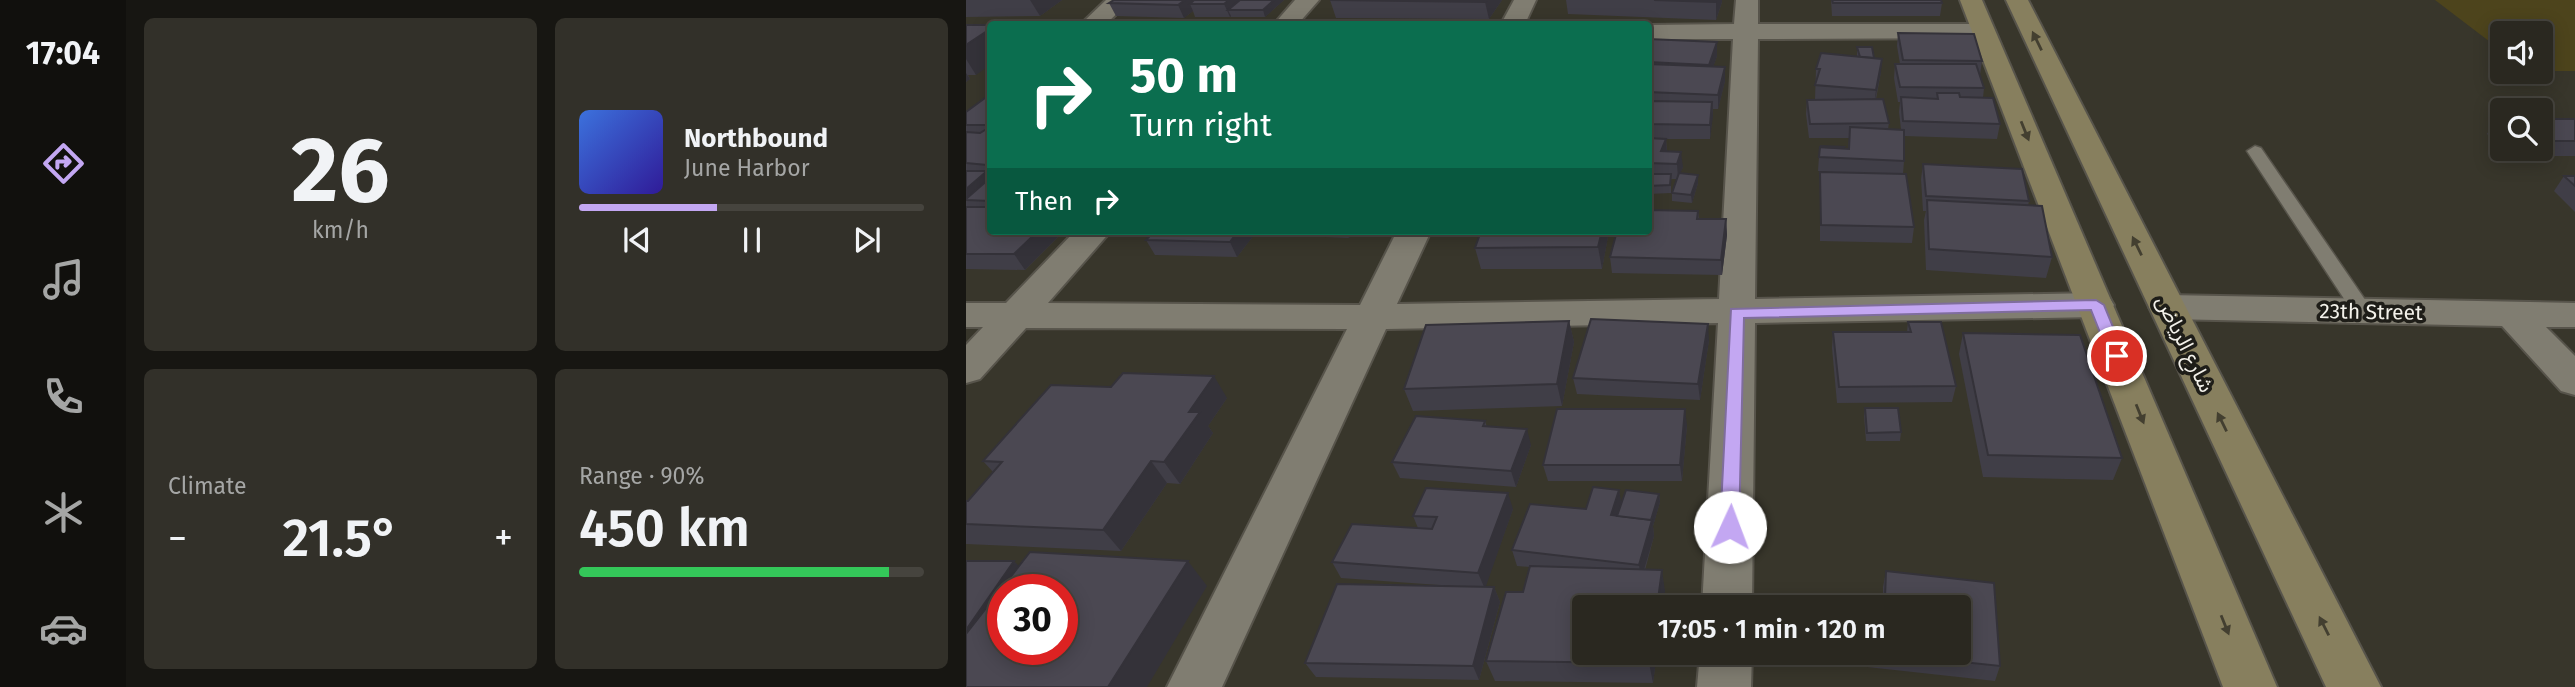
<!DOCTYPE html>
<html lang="en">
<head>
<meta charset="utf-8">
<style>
  body { margin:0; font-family:"Fira Sans","Noto Sans Arabic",sans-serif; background:#323029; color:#f1f3f6; height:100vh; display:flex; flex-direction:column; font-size:26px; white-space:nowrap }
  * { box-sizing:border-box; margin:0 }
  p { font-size:23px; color:#a5a6a5 }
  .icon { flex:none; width:38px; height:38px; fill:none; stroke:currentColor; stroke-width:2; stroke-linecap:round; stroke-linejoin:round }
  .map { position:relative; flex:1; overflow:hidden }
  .side { display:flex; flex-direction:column; gap:18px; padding:18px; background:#171612; width:840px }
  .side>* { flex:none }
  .hud { position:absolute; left:21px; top:21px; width:665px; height:214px; border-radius:7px; box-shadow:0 4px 18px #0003,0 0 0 2px #46443e; background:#0b6e4f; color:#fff; overflow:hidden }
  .fabs { position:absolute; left:1524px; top:21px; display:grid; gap:14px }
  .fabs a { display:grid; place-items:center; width:63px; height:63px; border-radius:7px; background:#2a2820; box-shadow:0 4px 18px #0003,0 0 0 2px #46443e; font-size:35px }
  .speed { position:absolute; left:21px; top:574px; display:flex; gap:14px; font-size:35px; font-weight:700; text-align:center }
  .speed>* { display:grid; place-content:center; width:91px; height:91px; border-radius:50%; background:#2a2820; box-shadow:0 4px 18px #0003,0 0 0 2px #46443e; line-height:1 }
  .speed .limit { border:10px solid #d22; background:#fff; color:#111 }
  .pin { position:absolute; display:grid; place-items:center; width:60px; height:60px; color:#fff; margin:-30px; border:4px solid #fff; border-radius:50%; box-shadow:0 2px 7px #0007 }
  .me { position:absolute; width:77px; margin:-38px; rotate:2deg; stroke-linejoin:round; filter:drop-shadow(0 0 5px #0008) }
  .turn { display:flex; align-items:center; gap:24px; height:147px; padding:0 28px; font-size:32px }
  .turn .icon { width:91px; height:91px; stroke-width:2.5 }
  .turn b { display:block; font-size:49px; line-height:60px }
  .then { display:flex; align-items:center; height:66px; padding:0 28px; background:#0003; gap:14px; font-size:26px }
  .big { font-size:52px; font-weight:600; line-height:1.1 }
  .side .tile { flex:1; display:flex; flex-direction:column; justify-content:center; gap:10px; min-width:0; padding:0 24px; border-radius:10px; background:#323029 }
  .side .dial { align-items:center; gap:0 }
  .dial b { font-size:91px; line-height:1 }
  .song { display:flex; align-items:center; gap:21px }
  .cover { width:84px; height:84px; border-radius:10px; background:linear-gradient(135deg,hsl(220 70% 55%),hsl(250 70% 35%)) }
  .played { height:7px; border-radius:4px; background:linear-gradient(90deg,#c3a7f2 40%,#46443e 40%) }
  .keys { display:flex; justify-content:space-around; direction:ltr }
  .heat { display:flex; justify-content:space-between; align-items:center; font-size:38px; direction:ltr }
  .charge { height:10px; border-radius:5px; background:linear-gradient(90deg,#34c759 90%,#46443e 0) }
  .side .tiles { flex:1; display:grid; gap:18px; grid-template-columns:repeat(2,1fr) }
  .trip { position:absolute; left:606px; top:595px; width:399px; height:70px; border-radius:7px; background:#2a2820; box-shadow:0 4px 18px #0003,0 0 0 2px #46443e; font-weight:600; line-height:70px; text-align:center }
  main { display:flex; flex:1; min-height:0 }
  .menu { display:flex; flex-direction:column; width:126px; justify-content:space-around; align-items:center; background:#11100d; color:#a5a6a5 }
  .menu .icon { width:49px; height:49px }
  .menu .on { color:#c3a7f2 }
  .menu b { font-size:32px; color:#f1f3f6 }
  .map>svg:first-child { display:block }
  .green { fill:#4d441c }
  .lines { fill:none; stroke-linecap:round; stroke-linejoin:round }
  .lane-casing { stroke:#57544b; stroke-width:3 }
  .street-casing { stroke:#57544b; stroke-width:4 }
  .secondary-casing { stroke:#57544b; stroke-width:4 }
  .lane { fill:#807d71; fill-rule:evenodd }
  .street { fill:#807d71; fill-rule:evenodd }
  .secondary { fill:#877f5e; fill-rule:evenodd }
  .wall { fill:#403e47 }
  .shaded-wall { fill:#343239 }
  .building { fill:#4b4852; stroke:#343239; stroke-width:2; fill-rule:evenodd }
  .oneway { fill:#433f30 }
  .route { fill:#c3a7f2; stroke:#7f6d9d; stroke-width:2 }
  .labels { text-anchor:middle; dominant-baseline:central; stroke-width:7; stroke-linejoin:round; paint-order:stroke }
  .street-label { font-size:21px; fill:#f3f1ea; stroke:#1e1d18 }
</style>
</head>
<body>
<main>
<nav class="menu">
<b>17:04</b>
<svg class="icon on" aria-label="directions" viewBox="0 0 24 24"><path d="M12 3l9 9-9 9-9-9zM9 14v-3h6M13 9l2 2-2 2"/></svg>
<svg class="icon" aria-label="music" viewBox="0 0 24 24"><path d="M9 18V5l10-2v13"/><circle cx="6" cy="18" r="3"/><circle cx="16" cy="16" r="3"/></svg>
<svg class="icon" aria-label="phone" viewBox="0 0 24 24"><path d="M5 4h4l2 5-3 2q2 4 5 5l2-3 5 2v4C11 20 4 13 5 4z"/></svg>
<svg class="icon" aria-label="climate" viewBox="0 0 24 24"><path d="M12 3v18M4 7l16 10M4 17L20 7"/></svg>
<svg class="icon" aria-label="car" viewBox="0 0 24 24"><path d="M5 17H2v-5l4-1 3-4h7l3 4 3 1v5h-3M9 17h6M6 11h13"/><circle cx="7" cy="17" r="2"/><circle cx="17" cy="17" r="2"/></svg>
</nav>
<section class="side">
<div class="tiles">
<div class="tile dial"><b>26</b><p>km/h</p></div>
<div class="tile">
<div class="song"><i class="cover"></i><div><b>Northbound</b><p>June Harbor</p></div></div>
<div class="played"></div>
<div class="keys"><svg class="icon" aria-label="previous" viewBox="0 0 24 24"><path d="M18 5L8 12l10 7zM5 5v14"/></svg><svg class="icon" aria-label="pause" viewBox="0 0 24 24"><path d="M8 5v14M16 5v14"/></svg><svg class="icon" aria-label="next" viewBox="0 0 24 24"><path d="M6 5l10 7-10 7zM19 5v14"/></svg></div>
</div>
<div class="tile"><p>Climate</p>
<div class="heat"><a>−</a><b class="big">21.5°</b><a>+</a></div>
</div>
<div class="tile"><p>Range · 90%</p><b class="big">450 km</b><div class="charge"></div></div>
</div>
</section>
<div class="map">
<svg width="1609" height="687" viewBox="0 0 1609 687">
  <rect width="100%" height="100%" fill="#38362b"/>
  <path class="green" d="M1469,0H1609V71H1575V33H1536V51Z"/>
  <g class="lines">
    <g class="lane-casing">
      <path id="lane" d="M1289,146L1295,148L1404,307L1407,312L1404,317H1390L1281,151Z"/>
    </g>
    <g class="street-casing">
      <g id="street">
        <path d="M140,0H165L140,24H115Z"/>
        <path d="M329,0H353L332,24H308Z"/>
        <path d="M548,0H570L559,24H535Z"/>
        <path d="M770,0H792V24H1017L1026,26L1029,31L1026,36L1017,38L792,39L789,299L1130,293L1143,297L1148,305L1143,313L1130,317L789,323L786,607H736L752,323L420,329L256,687H201L381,329L60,328L14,379L0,383V345L17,327H0V303H40L109,231H145L82,303L394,305L431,231H465L431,304L753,299L767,39H682V25L768,24Z"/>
        <path d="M1201,295L1609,303V327H1580L1609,356V395L1595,391L1536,326L1201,319L1188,315L1183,307L1188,299Z"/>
        <path d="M734,653H786L785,687H731Z"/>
      </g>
    </g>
    <g class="secondary-casing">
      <g id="secondary">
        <path d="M994,0H1016L1311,687H1257Z"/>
        <path d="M1040,0H1062L1415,687H1360Z"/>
      </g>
    </g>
    <use href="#lane" class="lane"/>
    <use href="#street" class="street"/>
    <use href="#secondary" class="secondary"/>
  </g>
  <g class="wall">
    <path d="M0,0H96L74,16L0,17Z"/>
    <path d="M318,0L299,17H265V16L264,17H229L227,11L218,18L150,16L143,3Z"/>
    <path d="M364,0H536L523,19L370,18Z"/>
    <path d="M600,0H756V2L750,20L602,14Z"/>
    <path d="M865,0H975L976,3L974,16H866Z"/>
    <path d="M0,25L10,75H2L4,79L0,82Z"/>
    <path d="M932,33L1016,61L1014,75L1018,88L1017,98L1034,124L1031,139L938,136V161L937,174L948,227L946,243L854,241V172L881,173L852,171L853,157L878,149H882L883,138H843L840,114L841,100L849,99L850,69L891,57V47L908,58L915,72L910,99L923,123L922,129H935L933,112L934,102H932L928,78L929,64H934L931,46Z"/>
    <path d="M682,39L751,42V56L747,67H759V81L752,109H747L744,139H700L701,151L717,167L714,173L732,175V183L726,203L706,201V193L711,179H705V193L682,194Z"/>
    <path d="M24,98V231H98L59,270L0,269V112Z"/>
    <path d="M1530,119H1536V148L1521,134Z"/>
    <path d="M1575,119H1609V156H1546L1538,149H1575Z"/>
    <path d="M957,164L1063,201L1062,206L1086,257L1080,278L960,270L958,220L960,211H957L955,179Z"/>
    <path d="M1598,176H1609V212L1588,191Z"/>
    <path d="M732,211L733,219H760L761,235L756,275L646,273L644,257Z"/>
    <path d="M291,231L271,257L189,255L180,240Z"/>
    <path d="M310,231H388L383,238L312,235Z"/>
    <path d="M515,231H643L636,269H515L509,248Z"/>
    <path d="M603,321L608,342L596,406L447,411L438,389Z"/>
    <path d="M942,322L990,386L986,402L871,403L866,348L867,332H941Z"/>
    <path d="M997,333L1156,458L1147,480L1017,477L993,354Z"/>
    <path d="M743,340L734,400L611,394L607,378Z"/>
    <path d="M261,398L242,426L247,433L214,484L201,483L155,551L0,544V501H2L27,472L17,461Z"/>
    <path d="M899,408L935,432L934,441H900L898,416Z"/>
    <path d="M519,421L521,427L565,445L550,487L434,478L426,462Z"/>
    <path d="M721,425L716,481H582L577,465Z"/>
    <path d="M653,490L655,504L693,494L694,502L687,526L688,536L679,570L699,591L618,653H691L687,683L529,681L520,661L557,592L564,567L551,566L546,550Z"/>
    <path d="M547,509L519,587H528L534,602L513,680L350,677L339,663L487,586L375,578L366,562L452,528L447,516Z"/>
    <path d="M920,571L1028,583L1034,666L1029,681L883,665L884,653H992V607H886L888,595L917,597V587Z"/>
  </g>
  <g class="shaded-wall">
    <path d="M64,0H96L74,16Z"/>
    <path d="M219,0H241L224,4L227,11L218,18L212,5Z"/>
    <path d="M263,0H283L262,10L265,16L264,17L258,4Z"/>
    <path d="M308,0H318L299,17L297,10Z"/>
    <path d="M521,0H536L523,19L519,2Z"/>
    <path d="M750,0H756V2L750,20Z"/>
    <path d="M24,29V65L10,75L0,59V45Z"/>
    <path d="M751,42V56L743,79V65Z"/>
    <path d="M916,59L915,72L908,104L910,90Z"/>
    <path d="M759,67V81L752,109V95Z"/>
    <path d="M0,73L4,79L0,82Z"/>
    <path d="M746,102L747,116L744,139V125Z"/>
    <path d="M700,139L701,154L695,151Z"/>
    <path d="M715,152L717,167L712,179L711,164Z"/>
    <path d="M21,171L24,176V192L0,200V189Z"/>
    <path d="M732,175V183L726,203L725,195Z"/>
    <path d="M760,219L761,235L756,275L755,260Z"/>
    <path d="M72,231H98L59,270L48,254Z"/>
    <path d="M272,231H291L271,257L264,242Z"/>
    <path d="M380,231H388L383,238Z"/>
    <path d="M636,231H643L636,269L632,247Z"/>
    <path d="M603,321L608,342L596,406L591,384Z"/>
    <path d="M742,324L743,340L734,400L732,384Z"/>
    <path d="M248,376L261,398L242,426L247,433L214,484L198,462L223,412Z"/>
    <path d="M719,409L721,425L716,481L714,465Z"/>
    <path d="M561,429L565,445L550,487L545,471Z"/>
    <path d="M185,461L201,483L155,551L137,530Z"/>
    <path d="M653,490L656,506L651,520L645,515Z"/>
    <path d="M542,493L547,509L519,589L512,573Z"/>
    <path d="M693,494L694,502L687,526L688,536L675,580L673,565Z"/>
    <path d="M48,561L69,582L0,662V630Z"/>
    <path d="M222,561L241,586L181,687H142Z"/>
    <path d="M696,570L699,591L697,607H691Z"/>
    <path d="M528,587L534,602L513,680L507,666Z"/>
    <path d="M684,653H691L687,683L683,663Z"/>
  </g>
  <g class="building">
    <path d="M148,0H219L212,5L143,3Z"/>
    <path d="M228,0H263L258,4H224Z"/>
    <path d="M274,0H308L297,10H262Z"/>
    <path d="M364,0H521L519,2Z"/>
    <path d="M688,0H750L749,2Z"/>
    <path d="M866,0H975L976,3H867Z"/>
    <path d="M0,25H24V29L0,45Z"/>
    <path d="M932,33L1008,34L1016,61L937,60Z"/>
    <path d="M682,39L751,42L743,65L682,62Z"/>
    <path d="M891,47H906L908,58L894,57Z"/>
    <path d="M855,53L916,59L910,90L849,85L854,69H850Z"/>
    <path d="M682,64L759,67L752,95L682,92Z"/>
    <path d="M929,64H1010L1018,88L934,87Z"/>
    <path d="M971,93H993L994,97L1027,98L1034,124L937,121L935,97L972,99Z"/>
    <path d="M19,98H24V125H0V112Z"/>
    <path d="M917,99L923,123L844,124L841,100Z"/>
    <path d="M682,101L746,102L744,125L682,124Z"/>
    <path d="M1530,119H1536V125Z"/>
    <rect x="1575" y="119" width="34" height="22"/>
    <path d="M24,127V162L21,165L0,163V132L14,133Z"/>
    <path d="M884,127L938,130V161L853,157L854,147L883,149Z"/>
    <path d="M682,138L700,139L695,151L715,152L711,164L682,163Z"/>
    <path d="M855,146L878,147L877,148L855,147Z"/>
    <path d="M957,164L1056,169L1063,201L960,196Z"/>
    <path d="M0,171H21L0,189Z"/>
    <path d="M854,172L940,174L948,227L855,225Z"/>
    <path d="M713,173L732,175L725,195L706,193Z"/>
    <path d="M682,174H705L704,185L682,186Z"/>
    <path d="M1598,176H1609V186Z"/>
    <path d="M24,178V201L0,200V199Z"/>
    <path d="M961,200L1076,206L1086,257L963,249Z"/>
    <path d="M0,207H24V231H72L48,254H0Z"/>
    <path d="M682,210L732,211L731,219H760L755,260L644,257L651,231H682Z"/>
    <path d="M188,231H272L264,242L180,240Z"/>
    <path d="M515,231H636L632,247L509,248Z"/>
    <path d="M625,319L742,324L732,384L607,378Z"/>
    <path d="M603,321L591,384L438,389L460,325Z"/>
    <path d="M942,322H975L990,386L873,387L867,332H945Z"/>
    <path d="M997,333L1114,335L1156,458L1022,455Z"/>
    <path d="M157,373L248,376L223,412H234L198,462L185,461L137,530L0,524V501H2L36,462L17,461L85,385L145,387Z"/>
    <path d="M899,408H932L935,432L901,433Z"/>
    <path d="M591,409H719L714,465H577Z"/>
    <path d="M450,416L519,421L517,426L561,429L545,471L426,462Z"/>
    <path d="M627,487L653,490L645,515L686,520L673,565L546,550L564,504L620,509Z"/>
    <path d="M460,488L542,493L512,573L366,562L386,524L466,529L471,517L447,516Z"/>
    <path d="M660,490L693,494L685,520L651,516Z"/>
    <path d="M64,552L222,561L142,687H0V634ZM37,590H96V649H37Z"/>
    <path d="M0,561H48L0,630Z"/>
    <path d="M564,566L696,570L691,607H618V653H684L683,663L520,661L540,592H557Z"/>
    <path d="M920,571L1028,583L1034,666L911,653H992V607H887L888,595L919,598Z"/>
    <path d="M371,584L528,587L507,666L339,663Z"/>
  </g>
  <defs><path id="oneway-solid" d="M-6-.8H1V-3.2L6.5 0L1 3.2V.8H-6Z" transform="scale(1.75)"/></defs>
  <g class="oneway">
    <use href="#oneway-solid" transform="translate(1071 41) rotate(-116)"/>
    <use href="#oneway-solid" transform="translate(1059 131) rotate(68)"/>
    <use href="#oneway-solid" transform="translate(1171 246) rotate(-116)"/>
    <use href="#oneway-solid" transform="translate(1174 414) rotate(68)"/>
    <use href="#oneway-solid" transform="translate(1256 422) rotate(-116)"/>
    <use href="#oneway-solid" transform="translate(1259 625) rotate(68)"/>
    <use href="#oneway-solid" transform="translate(1358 626) rotate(-117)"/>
  </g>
  <path class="route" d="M1130,300L1138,305L1159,356L1156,360H1145L1125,310L778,318L773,527L771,533H757L754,527L765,309Z"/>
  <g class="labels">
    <g class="street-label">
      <text transform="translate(1405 312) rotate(1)">23th Street</text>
      <text transform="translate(1219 344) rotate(64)">شارع الرياض</text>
    </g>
  </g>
</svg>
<div class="fabs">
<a><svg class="icon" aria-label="sound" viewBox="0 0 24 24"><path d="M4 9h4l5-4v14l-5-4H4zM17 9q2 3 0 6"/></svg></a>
<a><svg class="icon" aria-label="search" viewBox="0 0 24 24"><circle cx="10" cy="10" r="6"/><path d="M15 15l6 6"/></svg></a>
</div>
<div class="speed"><div class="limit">30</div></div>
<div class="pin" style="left:1151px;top:356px;background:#d93025"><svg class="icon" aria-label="arrive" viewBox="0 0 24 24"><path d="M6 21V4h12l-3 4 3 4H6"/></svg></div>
<svg class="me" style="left:764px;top:527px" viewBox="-20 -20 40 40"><circle r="19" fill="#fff"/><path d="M0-13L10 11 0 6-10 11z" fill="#c3a7f2"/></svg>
<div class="trip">17:05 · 1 min · 120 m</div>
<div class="hud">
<div class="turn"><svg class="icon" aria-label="right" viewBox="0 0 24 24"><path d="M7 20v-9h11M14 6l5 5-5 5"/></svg><div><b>50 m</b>Turn right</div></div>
<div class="then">Then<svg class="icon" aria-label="right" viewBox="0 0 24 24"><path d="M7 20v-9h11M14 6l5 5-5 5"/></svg></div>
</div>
</div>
</main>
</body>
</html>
